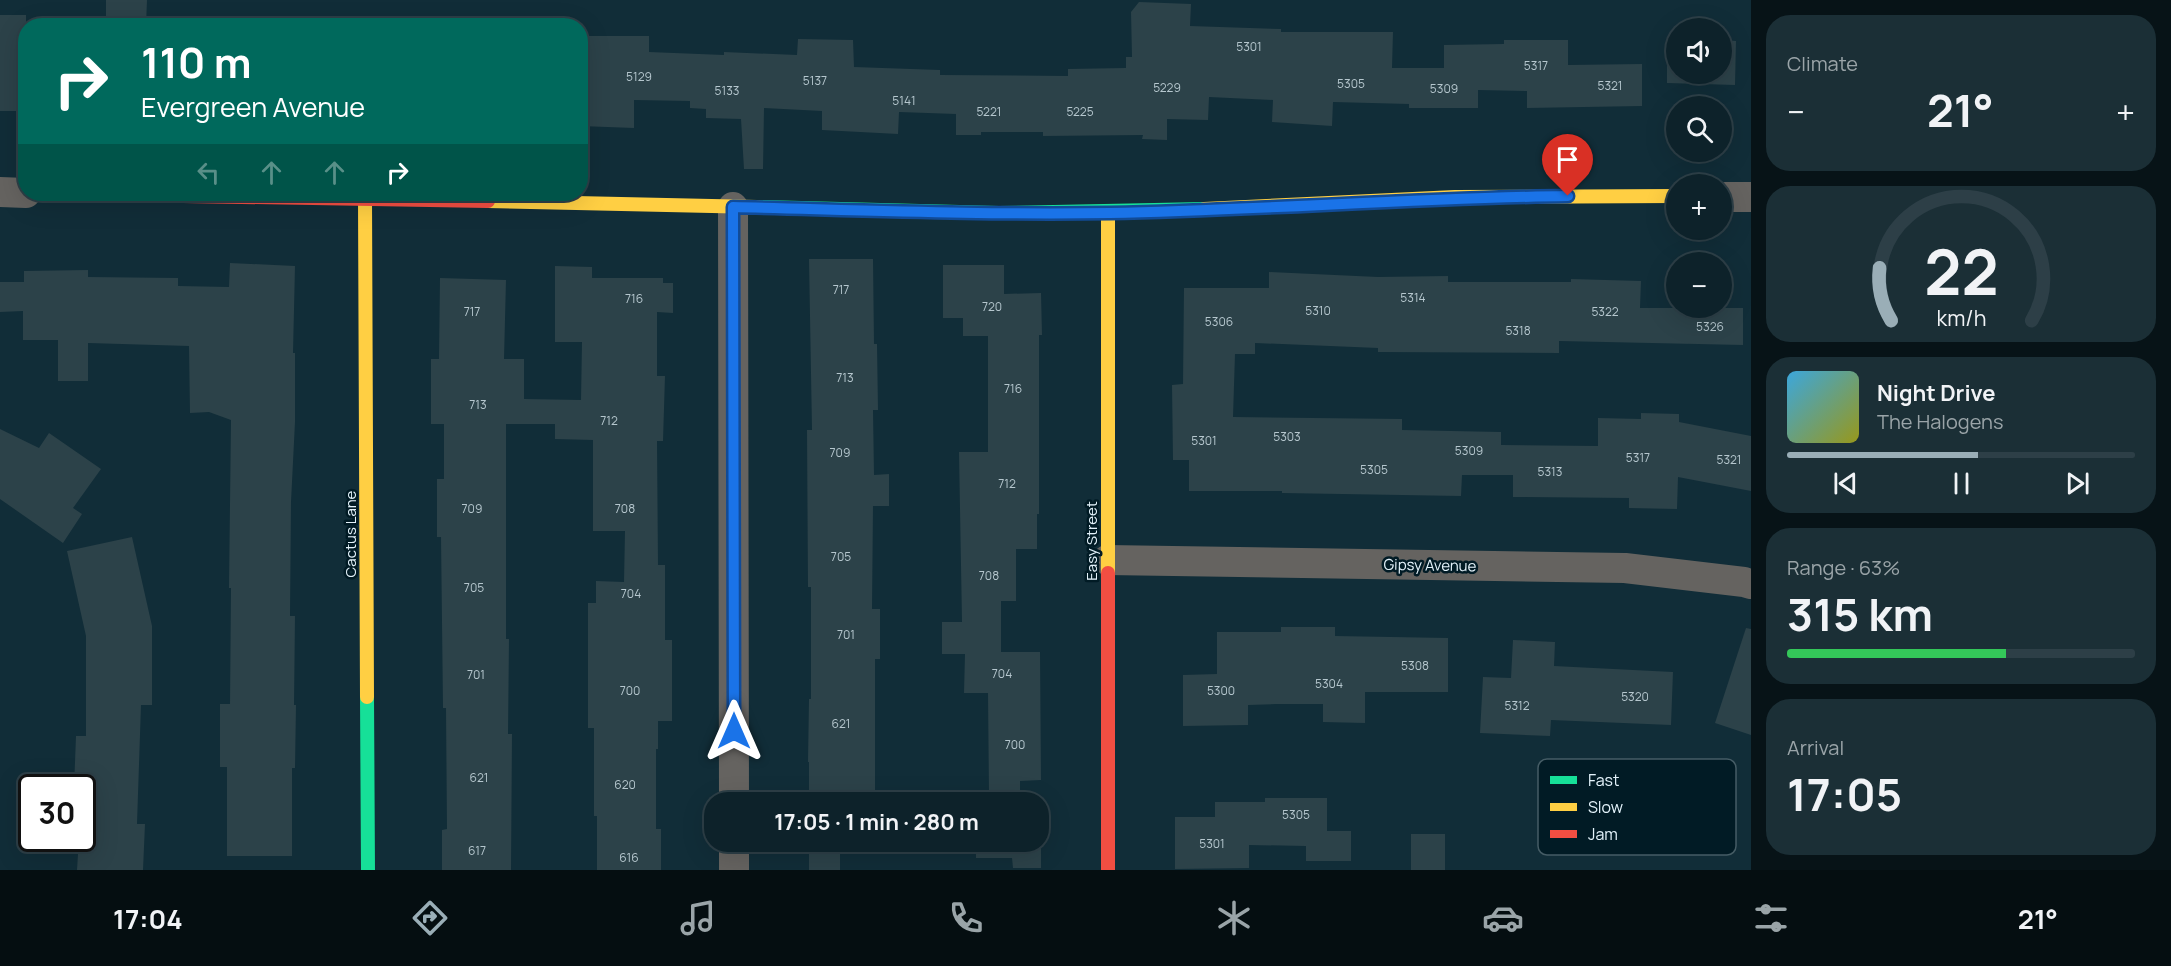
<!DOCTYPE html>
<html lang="en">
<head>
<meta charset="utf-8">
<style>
  body { margin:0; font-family:Manrope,sans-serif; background:#1b2f36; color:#f1f3f6; height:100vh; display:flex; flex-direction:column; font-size:22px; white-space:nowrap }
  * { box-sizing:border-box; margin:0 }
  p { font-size:20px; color:#9aa4a8 }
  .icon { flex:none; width:33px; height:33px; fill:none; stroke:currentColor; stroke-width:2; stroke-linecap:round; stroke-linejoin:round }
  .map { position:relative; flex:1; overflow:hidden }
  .side { display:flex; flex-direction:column; gap:15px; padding:15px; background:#071317; width:420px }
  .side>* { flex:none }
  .hud { position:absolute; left:18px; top:18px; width:570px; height:183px; border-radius:24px; box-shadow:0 6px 24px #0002,0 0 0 2px #2d3f47; background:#00695c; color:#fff; overflow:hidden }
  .buttons { position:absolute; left:1666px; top:18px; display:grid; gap:12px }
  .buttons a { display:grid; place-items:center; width:66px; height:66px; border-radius:50%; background:#0d222a; box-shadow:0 6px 24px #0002,0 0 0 2px #2d3f47; font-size:30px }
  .speed { position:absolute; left:18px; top:774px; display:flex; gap:12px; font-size:30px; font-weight:700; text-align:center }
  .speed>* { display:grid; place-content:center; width:78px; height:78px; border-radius:50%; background:#0d222a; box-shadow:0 6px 24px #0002,0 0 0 2px #2d3f47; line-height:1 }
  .speed .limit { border:3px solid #111; border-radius:9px; background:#fff; color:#111 }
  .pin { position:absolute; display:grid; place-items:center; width:51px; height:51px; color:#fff; margin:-62px -26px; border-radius:50% 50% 50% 0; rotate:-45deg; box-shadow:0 0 6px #0007 }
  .pin .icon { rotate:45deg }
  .me { position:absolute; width:66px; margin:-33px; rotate:0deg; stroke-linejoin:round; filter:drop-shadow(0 0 4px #0008) }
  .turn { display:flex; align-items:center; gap:21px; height:126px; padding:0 24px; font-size:27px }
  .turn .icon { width:78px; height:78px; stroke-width:2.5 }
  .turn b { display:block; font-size:42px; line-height:51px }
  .lanes { display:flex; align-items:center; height:57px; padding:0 24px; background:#0003; justify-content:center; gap:30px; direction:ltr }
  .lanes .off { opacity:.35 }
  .big { font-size:45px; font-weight:700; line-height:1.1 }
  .side .tile { flex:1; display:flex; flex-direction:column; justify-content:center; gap:9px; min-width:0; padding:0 21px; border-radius:24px; background:#1b2f36 }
  .side .dial { align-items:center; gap:0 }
  .dial svg { height:156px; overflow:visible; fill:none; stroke:#2d3f47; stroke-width:7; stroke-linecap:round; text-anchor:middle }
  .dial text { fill:#f1f3f6; stroke:none }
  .song { display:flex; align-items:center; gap:18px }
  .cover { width:72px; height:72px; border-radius:9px; background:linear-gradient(135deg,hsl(200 70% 55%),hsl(60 70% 35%)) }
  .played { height:6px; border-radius:3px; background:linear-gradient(90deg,#9aaeb7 55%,#2d3f47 55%) }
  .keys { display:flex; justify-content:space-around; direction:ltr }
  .heat { display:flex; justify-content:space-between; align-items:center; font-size:33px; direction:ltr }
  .charge { height:9px; border-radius:4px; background:linear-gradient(90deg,#34c759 63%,#2d3f47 0) }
  .trip { position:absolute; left:704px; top:792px; width:345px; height:60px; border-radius:24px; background:#0d222a; box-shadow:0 6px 24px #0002,0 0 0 2px #2d3f47; font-weight:700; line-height:60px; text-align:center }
  .tab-bar { display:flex; height:96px; justify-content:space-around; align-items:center; background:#050e11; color:#9aa4a8 }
  .tab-bar .icon { width:42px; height:42px }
  .tab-bar .selected { color:#9aaeb7 }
  .tab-bar b { font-size:27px; color:#f1f3f6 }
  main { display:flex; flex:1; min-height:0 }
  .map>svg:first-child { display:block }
  .building { fill:#2c4249 }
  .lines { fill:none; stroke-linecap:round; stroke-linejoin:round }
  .street { stroke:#656360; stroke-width:30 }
  .fast { stroke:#16e098; stroke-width:14 }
  .slow { stroke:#ffcf43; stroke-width:14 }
  .jam { stroke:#f24e42; stroke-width:14 }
  .route-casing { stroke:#114b97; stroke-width:15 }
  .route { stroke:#1a73e8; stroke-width:10 }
  .labels { text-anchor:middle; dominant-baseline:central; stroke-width:5; stroke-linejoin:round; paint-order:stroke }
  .number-label { font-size:12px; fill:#b6c7ce }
  .street-label { font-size:15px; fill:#e4f3fb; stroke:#011b25 }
  .key { fill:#011b25; stroke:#455c65; stroke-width:1.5 }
  .key-label { font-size:16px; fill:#e4f3fb }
</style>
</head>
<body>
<main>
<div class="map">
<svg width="1751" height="870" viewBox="0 0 1751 870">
  <rect width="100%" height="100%" fill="#112d38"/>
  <g class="building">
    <path d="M106,0H147L146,26H106Z"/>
    <path d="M1139,2L1191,4L1190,26L1281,29V32H1393L1392,68H1444V45L1504,44V40H1568V65L1642,64V106L1527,108V91L1478,90V108H1409V104L1333,102L1332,126L1272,122L1273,100L1209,97L1208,120L1167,119V140L1142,139L1143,135L1043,136V132H981V135H956V114L899,112L898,134L822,130V111L764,108L763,169H744L741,119L706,118V109L690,108V101L634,100V128L580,126V36H649V52L724,55V52L797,55L798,39L853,40L854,67L940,70V75L1068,76V69L1126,68V57H1132L1131,12Z"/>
    <rect x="0" y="15" width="26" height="96"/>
    <path d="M1667,38L1677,39V74H1722V40L1736,41L1735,85L1667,83Z"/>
    <path d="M809,259H873L874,344H877L878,410H873L874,475L889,474V506H873L872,609H880V659H875V802H809V762H808L809,699H811V587H808L807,430H812Z"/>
    <path d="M230,263L295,266L293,353H295V422L291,502L290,616H295L294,705H296L295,768H292V856H227V767H220V704H230L231,588H229L231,420L209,412L190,413L189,346L88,343V381H58V340H23V311L0,312V282H24V271L88,270V277L178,278V286L229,287Z"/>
    <path d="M943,265H1004V294L1041,293L1042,335H1039V514H1037V549H1016V601H1001V652H1040L1041,780L1020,781V802H976V795H989L988,693H964L965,654H942V622H962L959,452H988V336H963V318H943Z"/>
    <path d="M555,266L592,267V278H663V283H673V313L657,312V376H665L663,441H657L658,565H665V640H672V721H658V749H656V829H661V870H597V816H594V728H588V603H596V581L624,582L625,531H593V440L555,439V424H506V639H509L508,734H512L511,870H442V830L447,829L446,708H443L441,537H437V479H444V424H431V359H439L440,278L506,280L504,359H524V399L581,400L582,342H555Z"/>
    <path d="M1269,272L1378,277L1448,276V282H1571V279L1641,281L1640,308H1743V345L1559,341V353L1378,352V348L1255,343V354H1235L1233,417L1402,419V430L1501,432V445L1598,446V418L1641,419V413L1679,414V422L1751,436V491L1678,477L1677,509L1629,508V498L1513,497V475H1462L1461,496L1282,493V491H1189V460H1173L1172,385L1183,384L1184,288H1269Z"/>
    <path d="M0,429L39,448L49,433L101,469L73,508L82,514L63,543L0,499Z"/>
    <path d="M132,537L152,626V705H141L137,824H145L143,870H77L79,838H82V788H74L76,736H86V636L67,551Z"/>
    <path d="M1281,627H1335V636L1448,638V692H1365V723L1323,722V704H1276L1248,705V725L1183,726V675L1217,674V632H1281Z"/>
    <path d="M1746,628L1751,629V735L1715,723Z"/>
    <path d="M1513,640L1555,642L1554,666L1673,672L1671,725L1551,720L1550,736L1480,733L1483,677L1511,678Z"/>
    <path d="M1265,798H1327V831H1351V861H1306V846L1249,845V868L1175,869V817H1215V802H1265Z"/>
    <rect x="1411" y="834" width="34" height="36"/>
    <path d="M1038,836H1041V868H1013L1012,858H976V842H1038Z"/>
    <path d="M809,842H875V851H840V870H809Z"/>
  </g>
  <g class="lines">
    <g class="street">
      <path d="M0,192L26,193"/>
      <path d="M1722,197H1751"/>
      <path d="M733,207L734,802"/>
      <path d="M1107,560L1625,568L1744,582L1751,584"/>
      <path d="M734,842V870"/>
    </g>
    <g class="fast">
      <path d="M757,207L999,213L1204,209"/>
      <path d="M367,697L368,870"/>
    </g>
    <g class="slow">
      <path d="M365,198L367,697"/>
      <path d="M488,201L757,207"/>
      <path d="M1204,209L1455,197L1677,196"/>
      <path d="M1108,213V573"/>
    </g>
    <g class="jam">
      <path d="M67,194L488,201"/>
      <path d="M1108,573V870"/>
    </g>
  </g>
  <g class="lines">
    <g class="route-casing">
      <path id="route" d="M734,731L733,207C859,210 984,215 1110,213C1263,210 1415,198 1568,196"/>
    </g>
    <use href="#route" class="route"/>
  </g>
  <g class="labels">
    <g class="number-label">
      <text x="1249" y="46">5301</text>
      <text x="1536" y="65">5317</text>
      <text x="639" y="76">5129</text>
      <text x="815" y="80">5137</text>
      <text x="1351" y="83">5305</text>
      <text x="1610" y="85">5321</text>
      <text x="1167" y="87">5229</text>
      <text x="1444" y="88">5309</text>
      <text x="727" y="90">5133</text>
      <text x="904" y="100">5141</text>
      <text x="989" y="111">5221</text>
      <text x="1080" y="111">5225</text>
      <text x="841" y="289">717</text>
      <text x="1413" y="297">5314</text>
      <text x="634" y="298">716</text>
      <text x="992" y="306">720</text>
      <text x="1318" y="310">5310</text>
      <text x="472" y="311">717</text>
      <text x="1605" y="311">5322</text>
      <text x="1219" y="321">5306</text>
      <text x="1710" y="326">5326</text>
      <text x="1518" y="330">5318</text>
      <text x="845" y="377">713</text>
      <text x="1013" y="388">716</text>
      <text x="478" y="404">713</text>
      <text x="609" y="420">712</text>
      <text x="1287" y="436">5303</text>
      <text x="1204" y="440">5301</text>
      <text x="1469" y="450">5309</text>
      <text x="840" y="452">709</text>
      <text x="1638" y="457">5317</text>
      <text x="1729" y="459">5321</text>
      <text x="1374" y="469">5305</text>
      <text x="1550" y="471">5313</text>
      <text x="1007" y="483">712</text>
      <text x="472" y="508">709</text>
      <text x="625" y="508">708</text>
      <text x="841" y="556">705</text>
      <text x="989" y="575">708</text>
      <text x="474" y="587">705</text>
      <text x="631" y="593">704</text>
      <text x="846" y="634">701</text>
      <text x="1415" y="665">5308</text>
      <text x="1002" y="673">704</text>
      <text x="476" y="674">701</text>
      <text x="1329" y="683">5304</text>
      <text x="630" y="690">700</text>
      <text x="1221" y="690">5300</text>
      <text x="1635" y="696">5320</text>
      <text x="1517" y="705">5312</text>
      <text x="841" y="723">621</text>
      <text x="1015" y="744">700</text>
      <text x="479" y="777">621</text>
      <text x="625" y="784">620</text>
      <text x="1296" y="814">5305</text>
      <text x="1212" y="843">5301</text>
      <text x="477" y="850">617</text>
      <text x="629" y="857">616</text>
    </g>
    <g class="street-label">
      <text transform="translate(350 534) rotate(-90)">Cactus Lane</text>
      <text transform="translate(1091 541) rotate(-90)">Easy Street</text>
      <text transform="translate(1430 565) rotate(1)">Gipsy Avenue</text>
    </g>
  </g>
  <rect x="1538" y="759" width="198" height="96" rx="9" class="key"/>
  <rect x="1550" y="776" width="27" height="8" fill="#16e098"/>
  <rect x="1550" y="803" width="27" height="8" fill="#ffcf43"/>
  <rect x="1550" y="830" width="27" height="8" fill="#f24e42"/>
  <g class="key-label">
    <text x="1588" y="786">Fast</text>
    <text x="1588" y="813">Slow</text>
    <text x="1588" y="840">Jam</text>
  </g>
</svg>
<div class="buttons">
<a><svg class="icon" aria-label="sound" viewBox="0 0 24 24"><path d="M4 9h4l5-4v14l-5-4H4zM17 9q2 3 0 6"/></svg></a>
<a><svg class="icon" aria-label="search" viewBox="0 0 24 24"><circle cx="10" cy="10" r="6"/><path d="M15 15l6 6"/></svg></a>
<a>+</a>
<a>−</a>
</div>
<div class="speed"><div class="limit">30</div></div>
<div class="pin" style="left:1568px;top:196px;background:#d93025"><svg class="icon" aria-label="arrive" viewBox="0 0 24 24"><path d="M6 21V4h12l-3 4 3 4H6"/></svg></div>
<svg class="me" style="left:734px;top:731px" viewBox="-20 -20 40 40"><path d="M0-17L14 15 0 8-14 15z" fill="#1a73e8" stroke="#fff" stroke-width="4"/></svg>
<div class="trip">17:05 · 1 min · 280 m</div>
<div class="hud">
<div class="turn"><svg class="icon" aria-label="right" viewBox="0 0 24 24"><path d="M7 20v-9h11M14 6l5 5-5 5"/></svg><div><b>110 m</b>Evergreen Avenue</div></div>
<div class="lanes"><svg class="icon off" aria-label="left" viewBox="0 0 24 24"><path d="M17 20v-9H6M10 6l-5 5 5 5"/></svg><svg class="icon off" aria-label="ahead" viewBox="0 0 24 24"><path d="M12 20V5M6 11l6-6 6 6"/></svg><svg class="icon off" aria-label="ahead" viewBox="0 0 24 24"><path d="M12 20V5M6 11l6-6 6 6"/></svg><svg class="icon" aria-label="right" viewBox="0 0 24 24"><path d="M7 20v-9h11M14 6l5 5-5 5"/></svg></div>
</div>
</div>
<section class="side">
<div class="tile"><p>Climate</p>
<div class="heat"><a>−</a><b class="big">21°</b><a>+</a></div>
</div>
<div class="tile dial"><svg viewBox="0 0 100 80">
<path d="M14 69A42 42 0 1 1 86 69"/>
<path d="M14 69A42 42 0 0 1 8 42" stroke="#9aaeb7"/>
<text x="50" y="56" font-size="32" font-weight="700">22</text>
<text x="50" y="72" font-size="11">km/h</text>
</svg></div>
<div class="tile">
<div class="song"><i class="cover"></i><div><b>Night Drive</b><p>The Halogens</p></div></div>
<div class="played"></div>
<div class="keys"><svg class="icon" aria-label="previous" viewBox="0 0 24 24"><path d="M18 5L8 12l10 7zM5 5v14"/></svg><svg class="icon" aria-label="pause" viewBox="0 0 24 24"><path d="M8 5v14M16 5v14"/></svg><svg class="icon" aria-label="next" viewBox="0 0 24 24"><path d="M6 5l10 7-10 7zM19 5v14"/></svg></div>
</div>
<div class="tile"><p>Range · 63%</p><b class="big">315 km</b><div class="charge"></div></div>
<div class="tile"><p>Arrival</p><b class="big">17:05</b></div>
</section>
</main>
<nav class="tab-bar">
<b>17:04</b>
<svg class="icon selected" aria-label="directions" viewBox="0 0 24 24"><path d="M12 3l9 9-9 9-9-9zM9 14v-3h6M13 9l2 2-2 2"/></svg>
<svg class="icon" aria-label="music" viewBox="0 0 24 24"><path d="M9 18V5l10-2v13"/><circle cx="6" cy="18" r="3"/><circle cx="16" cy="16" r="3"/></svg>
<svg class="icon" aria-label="phone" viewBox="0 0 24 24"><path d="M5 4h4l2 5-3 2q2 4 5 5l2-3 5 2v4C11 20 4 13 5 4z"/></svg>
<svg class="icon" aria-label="climate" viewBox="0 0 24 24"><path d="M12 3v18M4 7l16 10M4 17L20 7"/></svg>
<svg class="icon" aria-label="car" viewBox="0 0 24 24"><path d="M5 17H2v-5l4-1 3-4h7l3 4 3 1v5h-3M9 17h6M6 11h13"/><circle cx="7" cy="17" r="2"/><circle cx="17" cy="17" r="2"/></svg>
<svg class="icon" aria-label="filters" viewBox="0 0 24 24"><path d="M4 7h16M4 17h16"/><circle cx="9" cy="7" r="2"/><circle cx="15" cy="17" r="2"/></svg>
<b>21°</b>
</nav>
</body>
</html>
